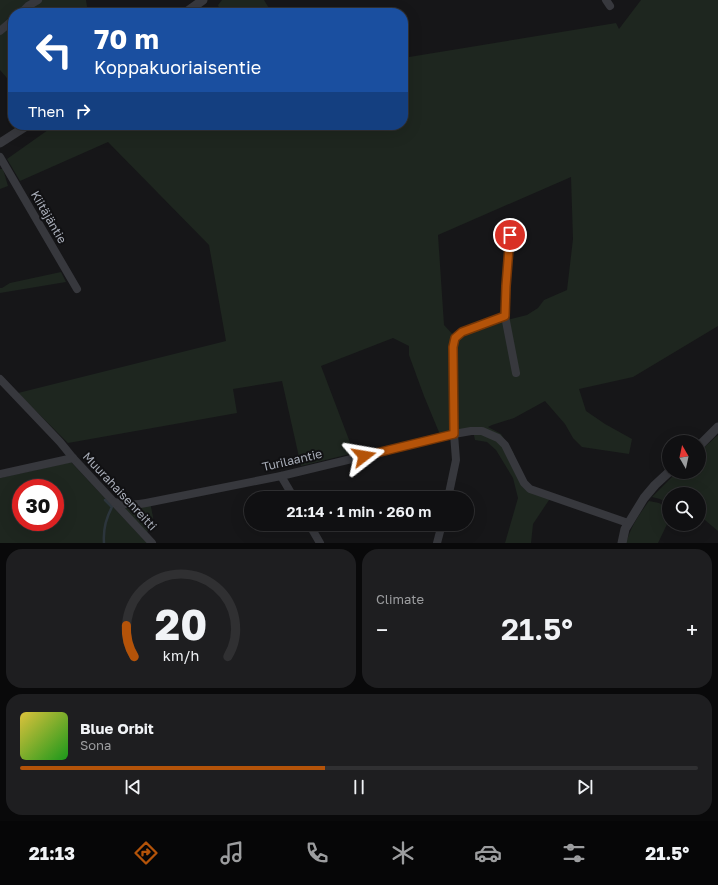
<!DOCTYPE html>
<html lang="en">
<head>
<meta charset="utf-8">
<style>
  body { margin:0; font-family:"Golos Text",sans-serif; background:#1e1e20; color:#f1f3f6; height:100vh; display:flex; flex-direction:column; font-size:15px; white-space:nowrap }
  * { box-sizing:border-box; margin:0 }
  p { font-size:13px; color:#9c9d9f }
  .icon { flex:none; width:22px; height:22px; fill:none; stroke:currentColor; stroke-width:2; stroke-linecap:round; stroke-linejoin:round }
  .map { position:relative; height:543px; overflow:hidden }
  .details { display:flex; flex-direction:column; gap:6px; padding:6px; background:#09090a; flex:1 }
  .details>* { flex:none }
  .hud { position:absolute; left:8px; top:8px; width:400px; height:122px; border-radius:16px; box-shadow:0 4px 16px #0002,0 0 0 1px #303032; background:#1a4fa0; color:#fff; overflow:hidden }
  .needle { width:26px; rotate:351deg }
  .tools { position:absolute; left:662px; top:435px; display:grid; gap:8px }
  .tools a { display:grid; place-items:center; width:44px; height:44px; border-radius:50%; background:#101012; box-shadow:0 4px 16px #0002,0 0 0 1px #303032; font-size:20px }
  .speed { position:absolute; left:12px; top:479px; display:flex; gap:8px; font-size:20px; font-weight:700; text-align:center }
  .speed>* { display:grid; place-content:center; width:52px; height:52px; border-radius:50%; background:#101012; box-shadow:0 4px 16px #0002,0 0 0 1px #303032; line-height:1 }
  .speed .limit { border:6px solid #d22; background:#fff; color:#111 }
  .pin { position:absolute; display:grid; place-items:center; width:34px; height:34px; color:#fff; margin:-17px; border:2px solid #fff; border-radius:50%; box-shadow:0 1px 4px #0007 }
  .me { position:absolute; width:44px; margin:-22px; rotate:76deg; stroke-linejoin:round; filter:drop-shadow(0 0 3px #0008) }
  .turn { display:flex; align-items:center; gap:14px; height:84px; padding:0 20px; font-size:18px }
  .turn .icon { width:52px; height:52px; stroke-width:2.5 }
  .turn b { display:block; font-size:28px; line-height:34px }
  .then { display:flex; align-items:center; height:38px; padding:0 20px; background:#0003; gap:8px; font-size:15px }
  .big { font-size:30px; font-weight:600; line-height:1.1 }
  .details .widget { flex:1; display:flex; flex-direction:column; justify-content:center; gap:6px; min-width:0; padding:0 14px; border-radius:16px; background:#1e1e20 }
  .details .dial { align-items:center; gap:0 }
  .dial svg { height:104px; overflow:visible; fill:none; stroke:#303032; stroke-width:7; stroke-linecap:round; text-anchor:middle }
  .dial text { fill:#f1f3f6; stroke:none }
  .song { display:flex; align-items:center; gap:12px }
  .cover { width:48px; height:48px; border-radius:6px; background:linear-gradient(135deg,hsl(50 70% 55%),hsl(120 70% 35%)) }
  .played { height:4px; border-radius:2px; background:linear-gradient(90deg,#b45309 45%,#303032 45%) }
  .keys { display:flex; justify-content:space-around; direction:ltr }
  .heat { display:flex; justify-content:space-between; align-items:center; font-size:22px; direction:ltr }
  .details .tiles { flex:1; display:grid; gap:6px; grid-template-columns:1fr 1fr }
  .widget:last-child { grid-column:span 2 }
  .trip { position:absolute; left:244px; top:491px; width:230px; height:40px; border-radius:20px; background:#101012; box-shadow:0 4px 16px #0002,0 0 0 1px #303032; font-weight:600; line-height:40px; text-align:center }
  .tabs { display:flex; height:64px; justify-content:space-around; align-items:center; background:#060607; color:#9c9d9f }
  .tabs .icon { width:28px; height:28px }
  .tabs .active { color:#b45309 }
  .tabs b { font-size:18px; color:#f1f3f6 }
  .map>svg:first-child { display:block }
  .green { fill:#1e261f; fill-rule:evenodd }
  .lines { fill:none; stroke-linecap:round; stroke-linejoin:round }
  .stream { stroke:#2c353c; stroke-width:2.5 }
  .minor { stroke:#37383d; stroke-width:8 }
  .tertiary { stroke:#37383d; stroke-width:9 }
  .route-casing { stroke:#753606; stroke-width:10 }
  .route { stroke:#b45309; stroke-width:7 }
  .labels { text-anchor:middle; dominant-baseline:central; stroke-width:4; stroke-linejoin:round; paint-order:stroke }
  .street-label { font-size:12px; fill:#a8adb8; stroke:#111113 }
</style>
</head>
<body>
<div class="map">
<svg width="718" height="543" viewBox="0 0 718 543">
  <rect width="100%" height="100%" fill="#161618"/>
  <g class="green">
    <path d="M0,0H86L88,13H13V85L0,70Z"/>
    <path d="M222,0H264L272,13H221L218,5Z"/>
    <path d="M641,0H718V326L633,377L579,389L586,411L605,424L632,439L629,454L582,447L573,438L565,424L545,401L514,418L492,425L488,427L501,434L513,452L524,483L551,497L533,524L531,543H505L518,498L513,478L496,450L487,442L475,440L473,431L441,437L424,396L409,355V346L393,338L321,366L354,453L301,466L282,381L233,389L237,413L68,443L18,393L226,341L209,245L108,142L20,181L7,159L55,125H403V58L616,23L619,29ZM571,177L573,239L567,290L544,300L538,308L527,315L507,320L466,334L458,340L444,325L438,235Z"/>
    <path d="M0,169H3L8,186L0,189Z"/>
    <path d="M61,272L66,282L0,293V288H2L10,283Z"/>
    <path d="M718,435V531L699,515V494H669V504L660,499L652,497L677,472H699V452Z"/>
    <path d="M71,462L147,543H0V478ZM21,488H55V522H21Z"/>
    <path d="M649,501L659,503L669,509V520L658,543H626C631,526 639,515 649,501Z"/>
    <path d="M150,502L153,517L147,533L124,508L128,504Z"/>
  </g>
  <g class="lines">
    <path class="stream" d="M104,543C103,530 106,518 112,507L105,500"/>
    <g class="minor">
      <path d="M606,0L610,6"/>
      <path d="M21,13L28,6L38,0"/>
      <path d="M0,31L13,20"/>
      <path d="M0,157L77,289"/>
      <path d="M510,235L506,286L505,316L516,373"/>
      <path d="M0,379L60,442L73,458L152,543"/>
      <path d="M0,474L73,458"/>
      <path d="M281,476L294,498"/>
      <path d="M448,498L456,460L454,434L453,347L455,338L461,332L505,316"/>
      <path d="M115,502C125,505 136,505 146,503L281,476L364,456L454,434L471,431H482L498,438L505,445L524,483L530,489L628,523"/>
      <path d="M309,524L320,543"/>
      <path d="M437,543L442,524"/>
    </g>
    <g class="tertiary">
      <path d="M185,13L203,0"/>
      <path d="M0,143L28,125"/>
      <path d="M699,446L718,427"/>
      <path d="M622,543L625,529L644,498L655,485L669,472"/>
    </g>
  </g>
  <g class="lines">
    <g class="route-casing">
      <path id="route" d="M364,456L454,434L453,347L455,338L462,332L505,316L506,286L510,235"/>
    </g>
    <use href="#route" class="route"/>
  </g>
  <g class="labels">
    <g class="street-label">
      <text transform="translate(49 217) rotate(60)">Kiitäjäntie</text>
      <text transform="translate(292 460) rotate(-13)">Turilaantie</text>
      <text transform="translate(120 491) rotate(47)">Muurahaisenreitti</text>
    </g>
  </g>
</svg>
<div class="tools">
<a><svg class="needle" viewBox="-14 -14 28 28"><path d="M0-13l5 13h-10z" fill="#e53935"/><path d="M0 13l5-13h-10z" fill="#9c9d9f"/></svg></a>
<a><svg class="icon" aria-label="search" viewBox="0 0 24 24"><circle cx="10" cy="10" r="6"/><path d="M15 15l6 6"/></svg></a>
</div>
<div class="speed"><div class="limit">30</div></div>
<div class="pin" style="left:510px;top:235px;background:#d93025"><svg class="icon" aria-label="arrive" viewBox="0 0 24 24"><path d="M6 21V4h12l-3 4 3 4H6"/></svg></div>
<svg class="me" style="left:364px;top:456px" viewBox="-20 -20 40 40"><path d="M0-17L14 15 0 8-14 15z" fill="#b45309" stroke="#fff" stroke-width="4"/></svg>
<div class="trip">21:14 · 1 min · 260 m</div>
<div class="hud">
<div class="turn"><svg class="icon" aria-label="left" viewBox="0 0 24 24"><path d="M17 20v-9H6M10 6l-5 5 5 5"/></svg><div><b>70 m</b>Koppakuoriaisentie</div></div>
<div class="then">Then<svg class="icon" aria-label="right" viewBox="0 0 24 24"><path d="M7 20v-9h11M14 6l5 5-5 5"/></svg></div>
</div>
</div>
<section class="details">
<div class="tiles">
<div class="widget dial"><svg viewBox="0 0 100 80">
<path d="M14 69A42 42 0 1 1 86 69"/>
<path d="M14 69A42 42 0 0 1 8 45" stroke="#b45309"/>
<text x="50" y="56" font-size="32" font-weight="700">20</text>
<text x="50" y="72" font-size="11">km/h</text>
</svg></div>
<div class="widget"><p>Climate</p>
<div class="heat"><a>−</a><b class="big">21.5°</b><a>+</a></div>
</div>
<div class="widget">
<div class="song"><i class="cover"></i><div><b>Blue Orbit</b><p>Sona</p></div></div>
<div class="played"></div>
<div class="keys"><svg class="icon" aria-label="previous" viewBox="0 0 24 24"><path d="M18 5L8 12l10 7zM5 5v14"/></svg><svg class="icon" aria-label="pause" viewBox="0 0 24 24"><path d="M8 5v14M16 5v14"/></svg><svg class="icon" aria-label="next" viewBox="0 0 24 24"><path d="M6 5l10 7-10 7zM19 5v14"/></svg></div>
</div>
</div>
</section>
<nav class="tabs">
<b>21:13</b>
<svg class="icon active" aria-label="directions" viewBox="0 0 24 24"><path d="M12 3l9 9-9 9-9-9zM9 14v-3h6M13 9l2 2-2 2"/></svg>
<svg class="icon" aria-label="music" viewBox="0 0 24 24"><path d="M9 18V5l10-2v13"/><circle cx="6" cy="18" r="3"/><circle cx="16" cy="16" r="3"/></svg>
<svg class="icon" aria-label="phone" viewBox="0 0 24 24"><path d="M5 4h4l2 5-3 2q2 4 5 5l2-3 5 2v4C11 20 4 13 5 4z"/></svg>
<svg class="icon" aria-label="climate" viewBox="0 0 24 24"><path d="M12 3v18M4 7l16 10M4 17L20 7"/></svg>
<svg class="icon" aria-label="car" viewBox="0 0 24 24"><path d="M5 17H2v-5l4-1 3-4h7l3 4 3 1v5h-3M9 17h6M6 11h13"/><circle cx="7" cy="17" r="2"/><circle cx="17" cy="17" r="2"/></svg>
<svg class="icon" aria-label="filters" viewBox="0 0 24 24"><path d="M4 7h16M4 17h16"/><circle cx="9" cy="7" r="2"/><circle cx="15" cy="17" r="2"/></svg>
<b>21.5°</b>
</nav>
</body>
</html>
